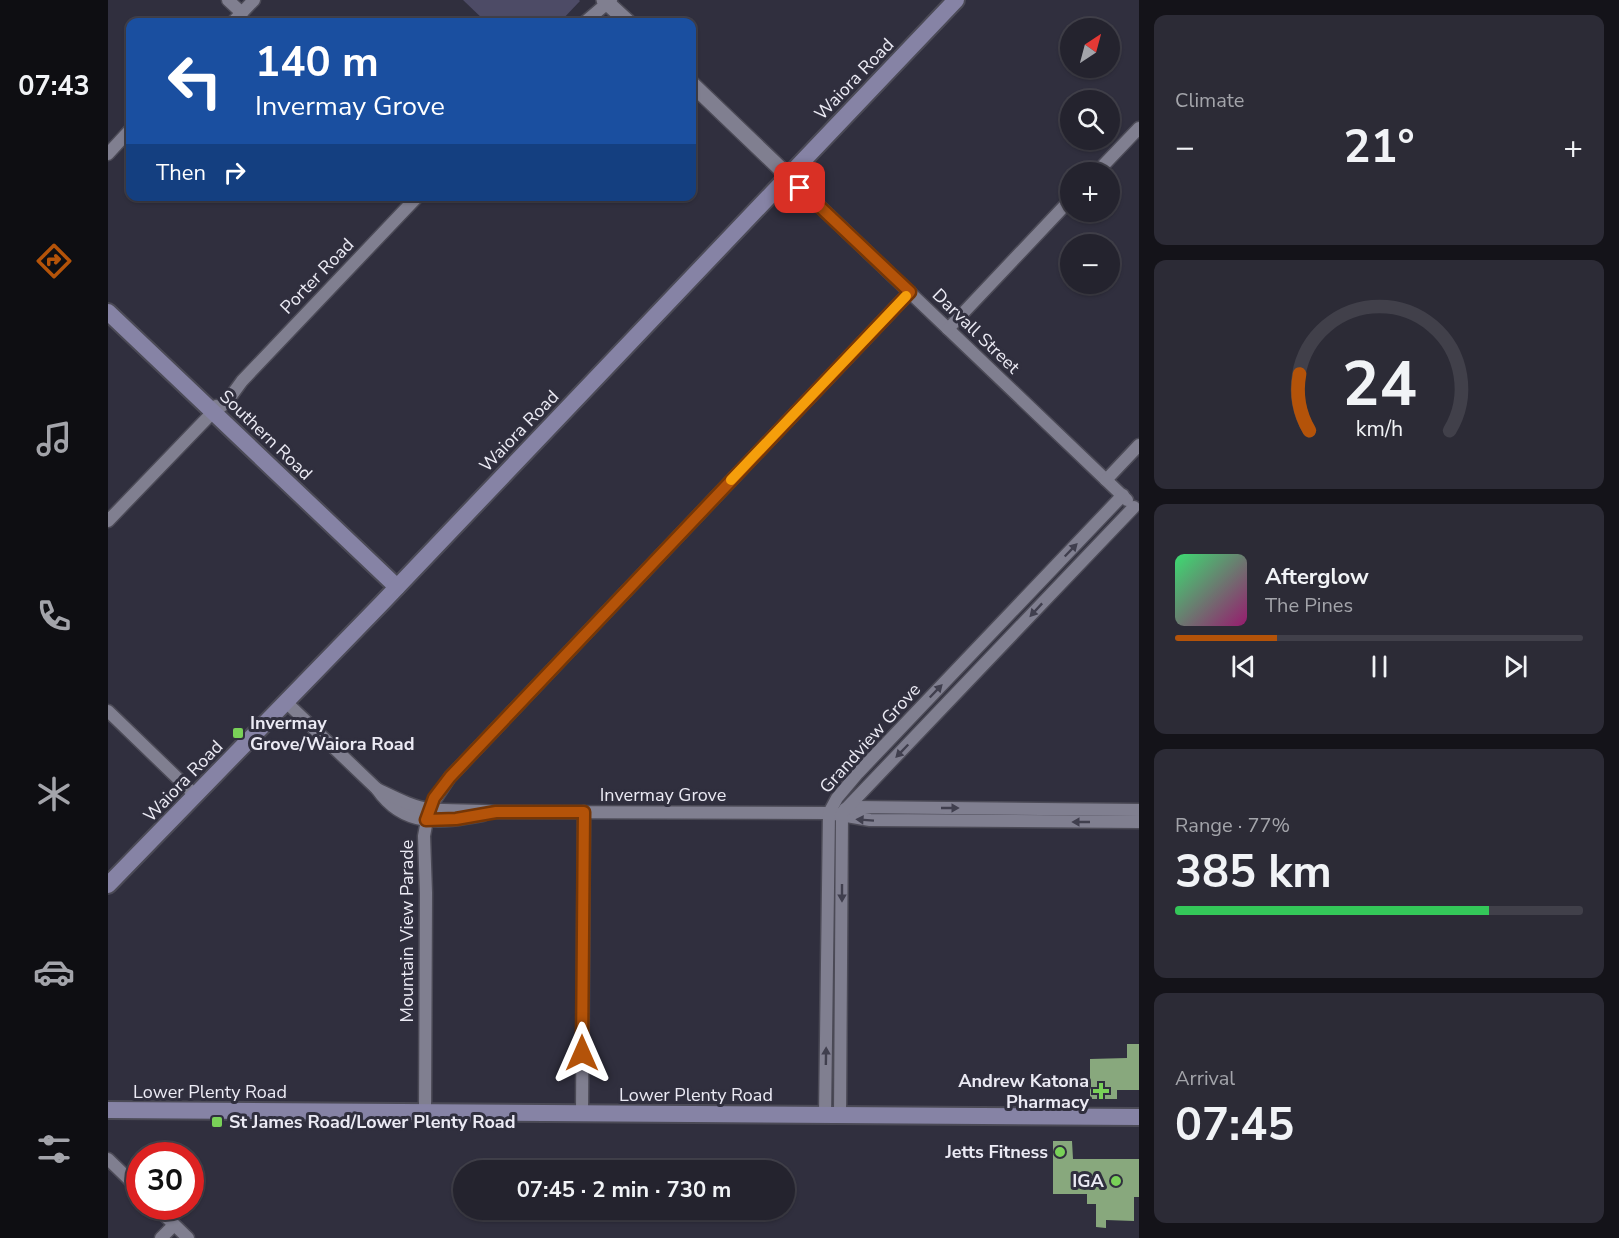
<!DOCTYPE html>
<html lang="en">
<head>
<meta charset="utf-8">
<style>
  body { margin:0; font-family:"Nunito Sans",sans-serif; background:#2c2b36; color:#f1f3f6; height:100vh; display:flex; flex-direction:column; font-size:22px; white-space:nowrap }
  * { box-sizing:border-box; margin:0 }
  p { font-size:20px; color:#a3a4aa }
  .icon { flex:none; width:33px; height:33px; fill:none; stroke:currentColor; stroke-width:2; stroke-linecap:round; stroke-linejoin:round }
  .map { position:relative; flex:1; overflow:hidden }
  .drawer { display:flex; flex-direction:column; gap:15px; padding:15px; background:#141319; width:480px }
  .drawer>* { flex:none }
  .hud { position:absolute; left:18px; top:18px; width:570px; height:183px; border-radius:12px; box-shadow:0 2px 4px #0004,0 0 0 2px #41404a; background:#1a4fa0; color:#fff; overflow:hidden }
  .needle { width:39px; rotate:36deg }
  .fabs { position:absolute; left:952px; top:18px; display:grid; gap:12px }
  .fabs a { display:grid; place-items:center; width:60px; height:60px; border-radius:50%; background:#24232e; box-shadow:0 2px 4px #0004,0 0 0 2px #41404a; font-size:30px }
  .speed { position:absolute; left:18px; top:1142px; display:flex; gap:12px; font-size:30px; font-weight:700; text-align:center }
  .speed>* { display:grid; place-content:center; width:78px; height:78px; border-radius:50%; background:#24232e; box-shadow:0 2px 4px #0004,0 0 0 2px #41404a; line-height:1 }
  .speed .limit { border:9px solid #d22; background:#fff; color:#111 }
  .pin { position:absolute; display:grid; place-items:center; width:51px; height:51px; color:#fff; margin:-26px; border-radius:12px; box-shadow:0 3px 9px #0006 }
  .me { position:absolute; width:66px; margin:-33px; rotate:0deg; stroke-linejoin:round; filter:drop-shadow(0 0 4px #0008) }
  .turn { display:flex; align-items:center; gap:21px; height:126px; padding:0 30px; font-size:27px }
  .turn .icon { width:78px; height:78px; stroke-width:2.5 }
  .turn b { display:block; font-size:42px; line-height:51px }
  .then { display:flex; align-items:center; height:57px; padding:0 30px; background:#0003; gap:12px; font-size:22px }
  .big { font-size:45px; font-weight:700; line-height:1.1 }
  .drawer .card { flex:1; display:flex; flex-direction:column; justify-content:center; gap:9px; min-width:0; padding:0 21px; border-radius:12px; background:#2c2b36 }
  .drawer .dial { align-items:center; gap:0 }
  .dial svg { height:156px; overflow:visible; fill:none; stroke:#41404a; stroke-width:7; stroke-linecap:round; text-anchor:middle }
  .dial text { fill:#f1f3f6; stroke:none }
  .song { display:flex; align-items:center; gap:18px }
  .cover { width:72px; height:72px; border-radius:9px; background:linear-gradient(135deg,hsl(140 70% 55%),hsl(320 70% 35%)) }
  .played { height:6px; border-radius:3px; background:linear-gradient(90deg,#b45309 25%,#41404a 25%) }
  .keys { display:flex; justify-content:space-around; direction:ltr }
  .heat { display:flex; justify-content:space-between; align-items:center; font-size:33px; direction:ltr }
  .charge { height:9px; border-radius:4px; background:linear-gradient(90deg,#34c759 77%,#41404a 0) }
  .trip { position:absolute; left:345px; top:1160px; width:342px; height:60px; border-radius:30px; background:#24232e; box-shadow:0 2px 4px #0004,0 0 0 2px #41404a; font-weight:700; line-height:60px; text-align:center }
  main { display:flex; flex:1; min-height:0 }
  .tab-bar { display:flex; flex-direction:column; width:108px; justify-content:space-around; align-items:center; background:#0e0e12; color:#a3a4aa }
  .tab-bar .icon { width:42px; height:42px }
  .tab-bar .current { color:#b45309 }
  .tab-bar b { font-size:27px; color:#f1f3f6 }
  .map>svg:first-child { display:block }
  .green { fill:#4d4b66 }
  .building { fill:#88a87d }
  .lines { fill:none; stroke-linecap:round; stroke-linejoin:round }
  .minor-casing { stroke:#4b4a56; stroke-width:15 }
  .tertiary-casing { stroke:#4b4a56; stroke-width:18 }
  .secondary-casing { stroke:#4b4a56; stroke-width:20 }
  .minor { stroke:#807f90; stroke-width:12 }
  .tertiary { stroke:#807f90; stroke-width:15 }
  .secondary { stroke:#8683a5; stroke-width:16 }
  .oneway { fill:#403f4e }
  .route-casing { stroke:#753606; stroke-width:15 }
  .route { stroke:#b45309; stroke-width:10 }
  .slow { stroke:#f59e0b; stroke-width:10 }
  .poi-dot { fill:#79d158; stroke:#302f3e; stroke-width:2 }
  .labels { text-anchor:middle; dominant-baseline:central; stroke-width:6; stroke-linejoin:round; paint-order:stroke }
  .street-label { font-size:18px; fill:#ebeaf4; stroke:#302f3e }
  .poi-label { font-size:18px; font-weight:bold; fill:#ebeaf4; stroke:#302f3e; text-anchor:end }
</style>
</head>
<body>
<main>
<nav class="tab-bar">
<b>07:43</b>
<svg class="icon current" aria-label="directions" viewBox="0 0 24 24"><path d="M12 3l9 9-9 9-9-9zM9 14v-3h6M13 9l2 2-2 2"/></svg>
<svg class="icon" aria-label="music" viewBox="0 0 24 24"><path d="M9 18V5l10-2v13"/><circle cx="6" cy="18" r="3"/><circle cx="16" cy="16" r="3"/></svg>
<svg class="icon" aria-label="phone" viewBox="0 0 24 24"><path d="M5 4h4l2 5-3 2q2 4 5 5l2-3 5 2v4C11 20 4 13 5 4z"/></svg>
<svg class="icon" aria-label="climate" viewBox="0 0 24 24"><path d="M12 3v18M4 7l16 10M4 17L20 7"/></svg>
<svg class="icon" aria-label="car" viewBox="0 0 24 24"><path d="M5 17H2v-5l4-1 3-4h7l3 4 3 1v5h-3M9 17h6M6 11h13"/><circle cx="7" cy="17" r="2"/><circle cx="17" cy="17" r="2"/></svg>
<svg class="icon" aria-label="filters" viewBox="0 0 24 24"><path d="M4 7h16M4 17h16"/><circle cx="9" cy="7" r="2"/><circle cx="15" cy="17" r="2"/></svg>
</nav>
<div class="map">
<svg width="1031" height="1238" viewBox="0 0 1031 1238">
  <rect width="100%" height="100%" fill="#302f3e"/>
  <path class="green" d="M355,0H471L472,1L452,22H378Z"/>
  <g class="building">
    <path d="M1019,1044H1031V1090H1009V1099H982V1059L1019,1058Z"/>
    <path d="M945,1141H964L965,1159H1031V1197H1026V1221L998,1220V1228L988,1227V1204H979V1194H945Z"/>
  </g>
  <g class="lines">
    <g class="minor-casing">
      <g id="minor">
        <path d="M120,0L134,13"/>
        <path d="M125,22L146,0"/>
        <path d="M477,22L503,0"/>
        <path d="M0,154L22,130"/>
        <path d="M989,172L1031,128"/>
        <path d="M680,176L1019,500"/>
        <path d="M840,329L963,199"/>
        <path d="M105,412L118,403L134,381L310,196"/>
        <path d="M998,480L1031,445"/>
        <path d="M0,521L105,412L108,406"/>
        <path d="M178,702L269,789C296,828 333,823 375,815"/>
        <path d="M0,711L88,796"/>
        <path d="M269,789C286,797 304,807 322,809C344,812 365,809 388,812L721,813L762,820L1031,822"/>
        <path d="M737,809L747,807L1031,810"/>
        <path d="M317,1113L318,893L316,836L321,809L342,777L802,292"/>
        <path d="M474,1113L476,812"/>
        <path d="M717,1115L721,813L729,798L750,773L1015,495"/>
        <path d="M732,1115L734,813L1026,507"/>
        <path d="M0,1159L32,1190"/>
        <path d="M47,1206L80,1238"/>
        <path d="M53,1238L66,1225"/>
      </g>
    </g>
    <g class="tertiary-casing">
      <g id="tertiary">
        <path d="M496,0L520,22"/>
        <path d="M584,84L680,176"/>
      </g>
    </g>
    <g class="secondary-casing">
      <g id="secondary">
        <path d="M0,312L289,587"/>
        <path d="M0,885L274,603L848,0"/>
        <path d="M0,1110L1031,1117"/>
      </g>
    </g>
    <use href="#minor" class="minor"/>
    <use href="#tertiary" class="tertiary"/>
    <use href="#secondary" class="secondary"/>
  </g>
  <defs><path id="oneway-solid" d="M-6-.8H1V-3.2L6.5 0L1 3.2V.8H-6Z" transform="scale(1.5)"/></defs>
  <g class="oneway">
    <use href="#oneway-solid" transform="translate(963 550) rotate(-46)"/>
    <use href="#oneway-solid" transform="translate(928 610) rotate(133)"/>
    <use href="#oneway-solid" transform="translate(828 691) rotate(-46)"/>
    <use href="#oneway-solid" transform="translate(794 751) rotate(134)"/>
    <use href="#oneway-solid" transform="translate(842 808)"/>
    <use href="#oneway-solid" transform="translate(757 820) rotate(-176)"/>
    <use href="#oneway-solid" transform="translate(973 822) rotate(-180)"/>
    <use href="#oneway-solid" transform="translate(734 893) rotate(90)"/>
    <use href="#oneway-solid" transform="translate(718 1056) rotate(-89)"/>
  </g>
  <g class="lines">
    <g class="route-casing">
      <path id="route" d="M474,1053L476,812H388L348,819L318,820L326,798L342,777L802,292L692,188"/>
    </g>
    <use href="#route" class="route"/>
    <path class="slow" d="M623,480L798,296"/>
  </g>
  <g class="poi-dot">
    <rect x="124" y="727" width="12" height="12" rx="3"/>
    <path d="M990 1082h6v6h6v6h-6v6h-6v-6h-6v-6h6z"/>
    <rect x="103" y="1116" width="12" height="12" rx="3"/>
    <circle cx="952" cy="1152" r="6"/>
    <circle cx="1008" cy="1181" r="6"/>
  </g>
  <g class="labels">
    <g class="street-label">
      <text transform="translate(746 79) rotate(-46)">Waiora Road</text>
      <text transform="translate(209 276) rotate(-46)">Porter Road</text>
      <text transform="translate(868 331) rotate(44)">Darvall Street</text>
      <text transform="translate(411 431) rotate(-46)">Waiora Road</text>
      <text transform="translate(158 435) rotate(44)">Southern Road</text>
      <text transform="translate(762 738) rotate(-48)">Grandview Grove</text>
      <text transform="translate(75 781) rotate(-46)">Waiora Road</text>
      <text x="555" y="795">Invermay Grove</text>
      <text transform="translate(299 931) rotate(-90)">Mountain View Parade</text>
      <text x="102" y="1092">Lower Plenty Road</text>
      <text x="588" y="1095">Lower Plenty Road</text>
    </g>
    <g class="poi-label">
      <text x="142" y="723" text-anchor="start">Invermay<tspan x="142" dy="21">Grove/Waiora Road</tspan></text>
      <text x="981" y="1081">Andrew Katona<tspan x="981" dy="21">Pharmacy</tspan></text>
      <text x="121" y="1122" text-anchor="start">St James Road/Lower Plenty Road</text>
      <text x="940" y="1152">Jetts Fitness</text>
      <text x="996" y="1181">IGA</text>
    </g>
  </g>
</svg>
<div class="fabs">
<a><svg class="needle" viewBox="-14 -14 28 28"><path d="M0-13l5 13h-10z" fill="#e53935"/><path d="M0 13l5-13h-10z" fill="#a3a4aa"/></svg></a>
<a><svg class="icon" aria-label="search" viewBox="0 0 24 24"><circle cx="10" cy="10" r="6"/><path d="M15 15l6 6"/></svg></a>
<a>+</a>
<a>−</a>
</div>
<div class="speed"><div class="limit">30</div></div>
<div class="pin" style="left:692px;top:188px;background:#d93025"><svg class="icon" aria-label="arrive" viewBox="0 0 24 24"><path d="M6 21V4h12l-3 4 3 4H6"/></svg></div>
<svg class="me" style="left:474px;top:1053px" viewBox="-20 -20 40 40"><path d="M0-17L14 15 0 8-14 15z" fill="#b45309" stroke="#fff" stroke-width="4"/></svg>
<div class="trip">07:45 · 2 min · 730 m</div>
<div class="hud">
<div class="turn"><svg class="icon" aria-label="left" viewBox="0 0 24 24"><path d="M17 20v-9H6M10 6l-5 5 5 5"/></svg><div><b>140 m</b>Invermay Grove</div></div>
<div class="then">Then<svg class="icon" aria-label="right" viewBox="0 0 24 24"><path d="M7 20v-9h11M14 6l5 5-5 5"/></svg></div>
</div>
</div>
<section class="drawer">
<div class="card"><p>Climate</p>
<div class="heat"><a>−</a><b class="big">21°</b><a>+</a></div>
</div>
<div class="card dial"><svg viewBox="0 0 100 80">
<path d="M14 69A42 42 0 1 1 86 69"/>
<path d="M14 69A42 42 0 0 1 9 40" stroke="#b45309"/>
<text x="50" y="56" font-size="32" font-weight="700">24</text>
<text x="50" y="72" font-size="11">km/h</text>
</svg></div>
<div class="card">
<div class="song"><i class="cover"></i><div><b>Afterglow</b><p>The Pines</p></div></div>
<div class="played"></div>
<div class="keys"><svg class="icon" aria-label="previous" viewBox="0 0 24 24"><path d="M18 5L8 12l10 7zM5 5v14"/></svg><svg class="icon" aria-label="pause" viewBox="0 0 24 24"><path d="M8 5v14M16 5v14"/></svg><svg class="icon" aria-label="next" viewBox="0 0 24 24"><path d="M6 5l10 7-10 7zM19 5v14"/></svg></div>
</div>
<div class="card"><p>Range · 77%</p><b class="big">385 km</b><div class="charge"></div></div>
<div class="card"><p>Arrival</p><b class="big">07:45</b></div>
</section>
</main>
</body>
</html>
